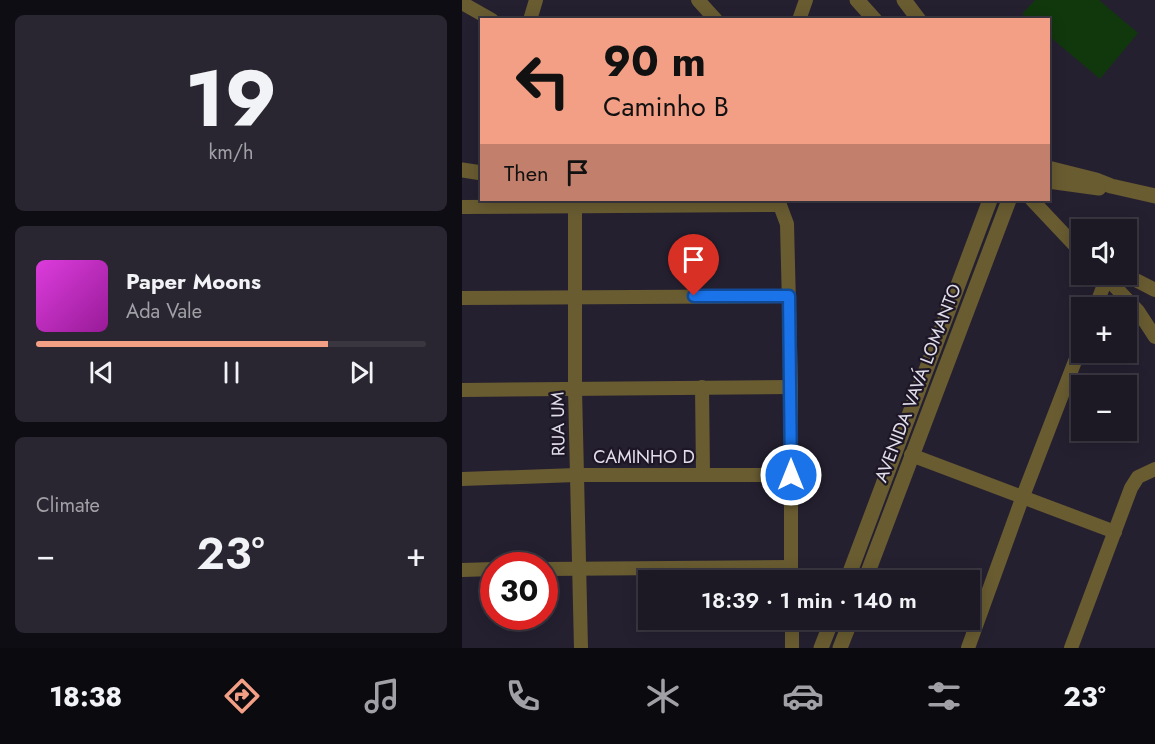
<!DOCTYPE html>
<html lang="en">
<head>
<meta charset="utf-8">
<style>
  body { margin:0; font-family:Jost,sans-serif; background:#292531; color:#f1f3f6; height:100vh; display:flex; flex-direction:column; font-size:22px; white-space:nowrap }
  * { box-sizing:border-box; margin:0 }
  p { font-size:20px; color:#a0a0a6 }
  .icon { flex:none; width:33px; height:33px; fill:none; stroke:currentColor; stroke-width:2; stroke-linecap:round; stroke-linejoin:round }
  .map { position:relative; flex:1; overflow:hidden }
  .sheet { display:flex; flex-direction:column; gap:15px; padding:15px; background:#0f0d14; width:462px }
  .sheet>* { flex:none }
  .hud { position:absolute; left:18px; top:18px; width:570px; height:183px; border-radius:0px; box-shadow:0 3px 15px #0003,0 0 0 2px #3a3741; background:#f39f86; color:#111; overflow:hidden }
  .tools { position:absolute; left:609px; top:219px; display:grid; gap:12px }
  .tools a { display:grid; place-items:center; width:66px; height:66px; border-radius:0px; background:#1c1824; box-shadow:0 3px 15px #0003,0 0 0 2px #3a3741; font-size:30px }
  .speed { position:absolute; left:18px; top:552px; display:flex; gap:12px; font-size:30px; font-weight:700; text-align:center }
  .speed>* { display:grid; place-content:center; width:78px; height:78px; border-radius:50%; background:#1c1824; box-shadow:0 3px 15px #0003,0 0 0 2px #3a3741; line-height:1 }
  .speed .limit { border:9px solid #d22; background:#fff; color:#111 }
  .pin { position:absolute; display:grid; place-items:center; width:51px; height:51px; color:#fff; margin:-62px -26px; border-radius:50% 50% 50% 0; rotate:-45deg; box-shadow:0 0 6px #0007 }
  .pin .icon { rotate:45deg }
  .me { position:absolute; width:66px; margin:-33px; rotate:0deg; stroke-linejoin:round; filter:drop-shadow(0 0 4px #0008) }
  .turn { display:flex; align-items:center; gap:21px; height:126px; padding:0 24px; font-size:27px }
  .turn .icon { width:78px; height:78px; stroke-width:2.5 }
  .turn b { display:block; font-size:42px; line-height:51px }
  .then { display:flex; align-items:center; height:57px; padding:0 24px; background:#0003; gap:12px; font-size:22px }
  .big { font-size:45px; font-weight:600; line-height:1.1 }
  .sheet .card { flex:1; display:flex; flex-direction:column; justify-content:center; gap:9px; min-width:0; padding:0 21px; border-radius:9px; background:#292531 }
  .sheet .dial { align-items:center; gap:0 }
  .dial b { font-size:78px; line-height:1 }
  .song { display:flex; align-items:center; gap:18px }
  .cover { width:72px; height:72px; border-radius:9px; background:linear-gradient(135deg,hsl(300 70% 55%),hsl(300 70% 35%)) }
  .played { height:6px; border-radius:3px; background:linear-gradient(90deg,#f39f86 75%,#3a3741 75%) }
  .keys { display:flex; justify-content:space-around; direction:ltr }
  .heat { display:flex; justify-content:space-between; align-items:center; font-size:33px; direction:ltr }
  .trip { position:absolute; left:176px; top:570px; width:342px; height:60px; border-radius:0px; background:#1c1824; box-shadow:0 3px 15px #0003,0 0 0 2px #3a3741; font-weight:600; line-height:60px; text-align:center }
  .dock { display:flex; height:96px; justify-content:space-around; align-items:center; background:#0b0a0e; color:#a0a0a6 }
  .dock .icon { width:42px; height:42px }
  .dock .active { color:#f39f86 }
  .dock b { font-size:27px; color:#f1f3f6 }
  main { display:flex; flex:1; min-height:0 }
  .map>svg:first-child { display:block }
  .green { fill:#11370d }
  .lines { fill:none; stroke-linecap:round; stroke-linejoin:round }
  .minor { stroke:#695c31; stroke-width:14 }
  .tertiary { stroke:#695c31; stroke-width:15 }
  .route-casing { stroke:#114b97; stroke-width:15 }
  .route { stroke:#1a73e8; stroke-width:10 }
  .labels { text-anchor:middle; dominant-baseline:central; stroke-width:4.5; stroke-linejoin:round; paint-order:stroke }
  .street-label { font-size:18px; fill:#e1dde9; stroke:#1c1626 }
</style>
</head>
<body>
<main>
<section class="sheet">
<div class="card dial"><b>19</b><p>km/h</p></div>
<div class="card">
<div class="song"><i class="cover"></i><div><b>Paper Moons</b><p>Ada Vale</p></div></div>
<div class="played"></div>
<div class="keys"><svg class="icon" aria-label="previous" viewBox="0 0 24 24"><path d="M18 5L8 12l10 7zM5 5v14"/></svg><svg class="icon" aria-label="pause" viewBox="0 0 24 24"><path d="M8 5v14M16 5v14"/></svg><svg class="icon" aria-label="next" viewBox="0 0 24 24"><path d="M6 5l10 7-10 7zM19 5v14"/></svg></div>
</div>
<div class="card"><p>Climate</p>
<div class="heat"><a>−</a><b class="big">23°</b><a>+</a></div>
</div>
</section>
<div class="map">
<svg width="693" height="648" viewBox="0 0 693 648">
  <rect width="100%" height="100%" fill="#252030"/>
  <path class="green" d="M573,0H637L676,33L638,79L587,36L586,20L567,19L560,14Z"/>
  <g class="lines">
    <g class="minor">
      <path d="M236,0L254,20"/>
      <path d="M0,3L30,20"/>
      <path d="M68,20L74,0"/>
      <path d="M337,20L344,0"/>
      <path d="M113,200V389L119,648"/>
      <path d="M316,200L325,224L329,387V580"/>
      <path d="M570,200L620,253"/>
      <path d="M0,207L318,205"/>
      <path d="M641,274L676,311L693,337"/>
      <path d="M662,274L693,290"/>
      <path d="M0,298L327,296"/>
      <path d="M633,308L645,277"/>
      <path d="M240,387L241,474"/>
      <path d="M0,390L329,387"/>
      <path d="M449,455L653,532"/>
      <path d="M0,479L114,475H329"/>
      <path d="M82,569L329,567"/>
      <path d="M0,570L32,569"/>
      <path d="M330,620V648"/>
      <path d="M506,648L561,496L620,343"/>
      <path d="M609,648L669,488L676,477L693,469"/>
    </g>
    <g class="tertiary">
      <path d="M395,0L413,20"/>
      <path d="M442,0L457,20"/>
      <path d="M586,168L634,180L649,186L693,196"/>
      <path d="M0,170L20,173"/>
      <path d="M586,181L637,188"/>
      <path d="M385,580L528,200"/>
      <path d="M403,580L547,200"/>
      <path d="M359,648L370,620"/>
      <path d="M378,648L389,620"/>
    </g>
  </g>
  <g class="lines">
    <g class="route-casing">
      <path id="route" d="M232,296H327L329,475"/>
    </g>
    <use href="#route" class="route"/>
  </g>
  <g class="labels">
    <g class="street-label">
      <text transform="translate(456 383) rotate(-69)">AVENIDA VAVÁ LOMANTO</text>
      <text transform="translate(96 424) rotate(-91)">RUA UM</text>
      <text x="182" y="457">CAMINHO D</text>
    </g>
  </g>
</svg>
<div class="tools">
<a><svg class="icon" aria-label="sound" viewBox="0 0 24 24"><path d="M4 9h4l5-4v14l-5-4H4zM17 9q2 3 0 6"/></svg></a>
<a>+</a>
<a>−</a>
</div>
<div class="speed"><div class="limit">30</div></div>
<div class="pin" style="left:232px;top:296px;background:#d93025"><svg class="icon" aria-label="arrive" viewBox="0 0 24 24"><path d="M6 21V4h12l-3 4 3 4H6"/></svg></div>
<svg class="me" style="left:329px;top:475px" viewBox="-20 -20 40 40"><circle r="17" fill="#1a73e8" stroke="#fff" stroke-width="3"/><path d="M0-11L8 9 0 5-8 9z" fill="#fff"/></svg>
<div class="trip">18:39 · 1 min · 140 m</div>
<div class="hud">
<div class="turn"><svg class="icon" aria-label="left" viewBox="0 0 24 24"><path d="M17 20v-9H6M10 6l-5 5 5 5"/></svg><div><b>90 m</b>Caminho B</div></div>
<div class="then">Then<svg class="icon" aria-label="arrive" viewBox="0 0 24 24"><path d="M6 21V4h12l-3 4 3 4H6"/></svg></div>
</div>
</div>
</main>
<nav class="dock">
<b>18:38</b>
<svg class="icon active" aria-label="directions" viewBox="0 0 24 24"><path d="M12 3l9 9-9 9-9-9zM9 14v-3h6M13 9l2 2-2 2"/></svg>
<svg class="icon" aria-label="music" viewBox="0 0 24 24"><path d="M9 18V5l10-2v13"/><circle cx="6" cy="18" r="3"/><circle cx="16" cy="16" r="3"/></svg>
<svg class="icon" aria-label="phone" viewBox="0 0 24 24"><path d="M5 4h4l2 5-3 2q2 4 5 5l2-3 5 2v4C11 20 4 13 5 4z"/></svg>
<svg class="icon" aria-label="climate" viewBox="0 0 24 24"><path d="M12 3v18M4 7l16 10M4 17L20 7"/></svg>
<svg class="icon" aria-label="car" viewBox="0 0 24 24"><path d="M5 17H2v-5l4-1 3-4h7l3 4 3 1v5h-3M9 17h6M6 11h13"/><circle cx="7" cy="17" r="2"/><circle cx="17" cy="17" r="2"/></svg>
<svg class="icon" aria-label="filters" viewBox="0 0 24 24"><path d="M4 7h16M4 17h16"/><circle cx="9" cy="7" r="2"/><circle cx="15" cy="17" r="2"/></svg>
<b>23°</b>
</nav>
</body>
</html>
